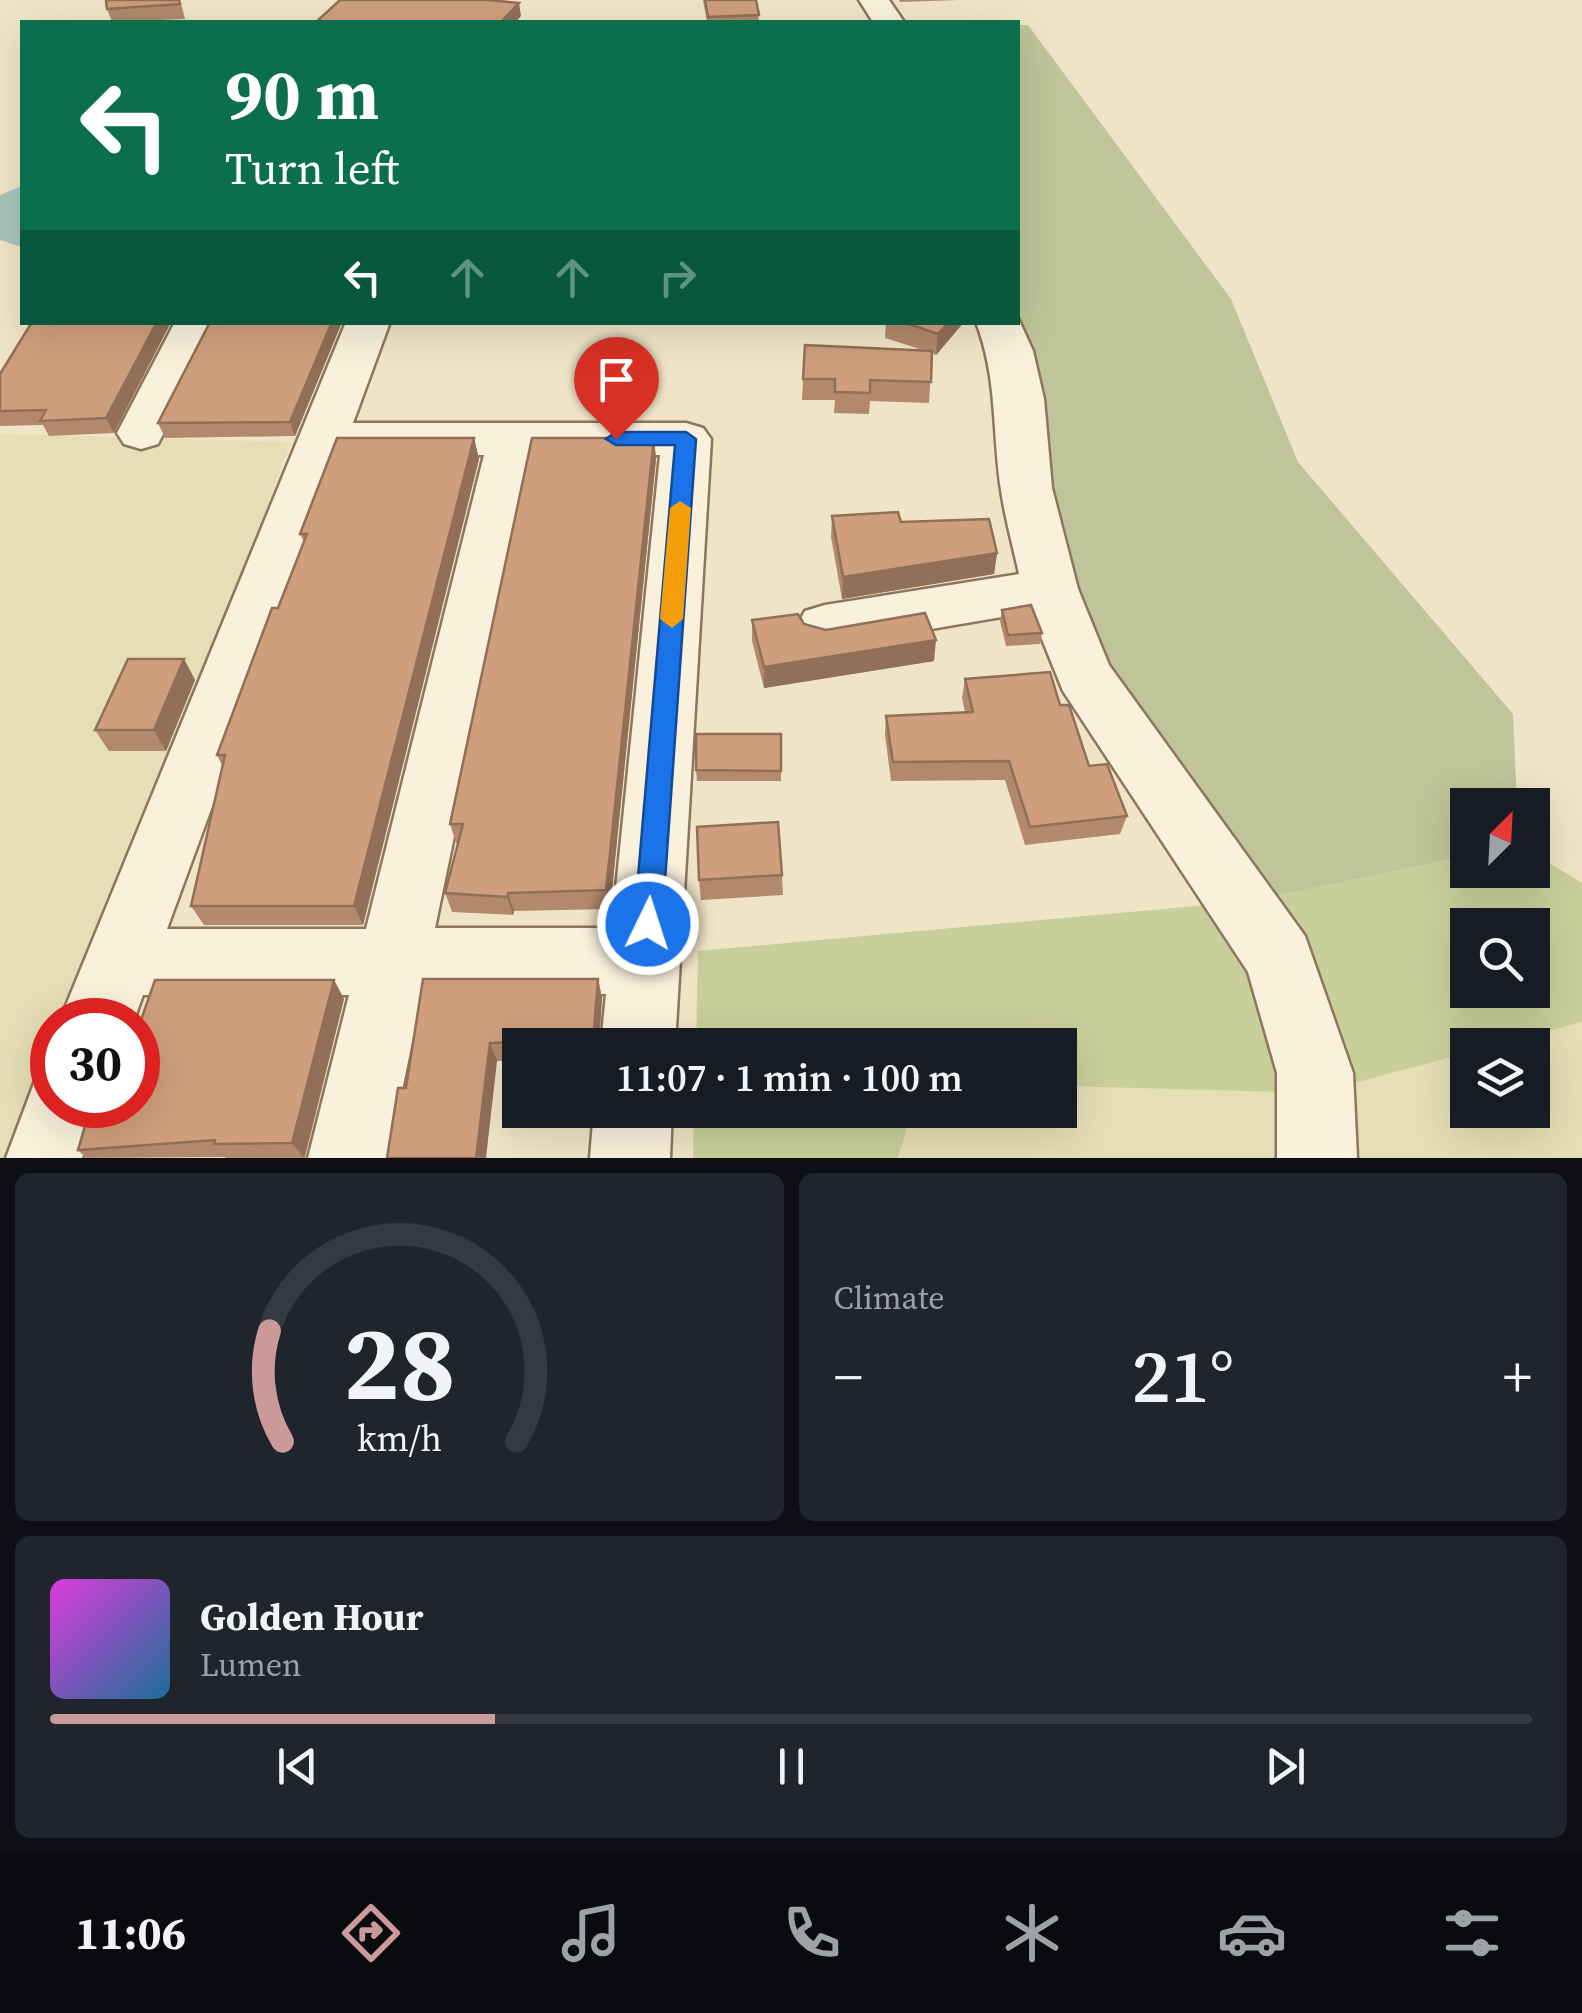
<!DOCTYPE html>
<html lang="en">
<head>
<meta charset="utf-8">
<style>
  body { margin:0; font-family:"Source Serif 4",serif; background:#20242c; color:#f1f3f6; height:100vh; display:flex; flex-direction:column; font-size:38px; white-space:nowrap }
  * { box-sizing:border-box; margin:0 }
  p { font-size:32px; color:#9ea1a6 }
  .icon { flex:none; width:55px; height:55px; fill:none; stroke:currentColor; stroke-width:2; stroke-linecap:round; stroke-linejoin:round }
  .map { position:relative; height:1158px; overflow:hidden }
  .details { display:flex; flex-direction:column; gap:15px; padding:15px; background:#0d0f14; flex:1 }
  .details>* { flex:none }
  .hud { position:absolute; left:20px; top:20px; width:1000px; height:305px; border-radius:0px; box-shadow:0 10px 40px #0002; background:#0b6e4f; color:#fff; overflow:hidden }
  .needle { width:65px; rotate:24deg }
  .controls { position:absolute; left:1450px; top:788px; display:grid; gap:20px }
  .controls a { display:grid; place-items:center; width:100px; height:100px; border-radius:0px; background:#171b24; box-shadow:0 10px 40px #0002; font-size:50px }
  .speed { position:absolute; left:30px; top:998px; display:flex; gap:20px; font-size:50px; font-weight:700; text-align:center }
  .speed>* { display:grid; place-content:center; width:130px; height:130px; border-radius:50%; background:#171b24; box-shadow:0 10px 40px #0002; line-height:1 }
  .speed .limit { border:15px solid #d22; background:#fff; color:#111 }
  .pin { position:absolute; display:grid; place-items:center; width:85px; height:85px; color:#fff; margin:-102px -42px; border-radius:50% 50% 50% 0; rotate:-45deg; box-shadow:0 0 10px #0007 }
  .pin .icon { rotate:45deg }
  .me { position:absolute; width:110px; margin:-55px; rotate:4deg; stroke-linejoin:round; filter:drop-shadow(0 0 8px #0008) }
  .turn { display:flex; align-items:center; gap:35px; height:210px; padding:0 40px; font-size:45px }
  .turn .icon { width:130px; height:130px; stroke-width:2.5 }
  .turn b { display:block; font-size:70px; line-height:85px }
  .lanes { display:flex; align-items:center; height:95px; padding:0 40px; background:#0003; justify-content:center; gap:50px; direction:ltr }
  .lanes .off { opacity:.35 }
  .big { font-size:75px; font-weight:600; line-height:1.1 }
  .details .card { flex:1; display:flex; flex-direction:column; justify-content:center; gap:15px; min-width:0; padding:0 35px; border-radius:15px; background:#20242c }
  .details .dial { align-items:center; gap:0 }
  .dial svg { height:260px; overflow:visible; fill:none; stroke:#363941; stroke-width:7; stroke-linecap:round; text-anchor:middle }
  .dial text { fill:#f1f3f6; stroke:none }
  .song { display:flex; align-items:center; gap:30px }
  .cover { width:120px; height:120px; border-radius:15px; background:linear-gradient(135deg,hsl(300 70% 55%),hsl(200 70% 35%)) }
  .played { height:10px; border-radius:5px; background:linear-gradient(90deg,#cc999b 30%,#363941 30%) }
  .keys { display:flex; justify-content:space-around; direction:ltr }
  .heat { display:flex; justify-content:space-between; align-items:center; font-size:55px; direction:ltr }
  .details .tiles { flex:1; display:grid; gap:15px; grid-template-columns:1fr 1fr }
  .card:last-child { grid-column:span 2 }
  .trip { position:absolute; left:502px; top:1028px; width:575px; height:100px; border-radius:0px; background:#171b24; box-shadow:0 10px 40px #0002; font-weight:600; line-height:100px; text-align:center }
  .dock { display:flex; height:160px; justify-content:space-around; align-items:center; background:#090b0e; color:#9ea1a6 }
  .dock .icon { width:70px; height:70px }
  .dock .current { color:#cc999b }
  .dock b { font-size:45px; color:#f1f3f6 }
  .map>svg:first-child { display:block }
  .farmland { fill:#e6deb5 }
  .green { fill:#c9cf9b; fill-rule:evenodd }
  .cemetery { fill:#bfc49a }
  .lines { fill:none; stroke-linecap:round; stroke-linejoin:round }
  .river { fill:#a9c4bc; fill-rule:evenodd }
  .minor-casing { stroke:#8d765c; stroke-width:5 }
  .minor { fill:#faf1dc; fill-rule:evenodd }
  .wall { fill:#b2896c }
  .shaded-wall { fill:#916f58 }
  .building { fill:#cf9f7d; stroke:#916f58; stroke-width:2.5 }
  .route { fill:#1a73e8; stroke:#114b97; stroke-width:2.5 }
  .slow { fill:#f59e0b }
</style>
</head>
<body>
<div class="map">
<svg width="1582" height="1158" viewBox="0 0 1582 1158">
  <rect width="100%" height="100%" fill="#f0e4c8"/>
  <g class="farmland">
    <path d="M0,434L290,442L85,1020H52V1105L36,1158H0Z"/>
    <path d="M1582,1022V1158H898L912,1110H1060V1086L1316,1093L1467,1053L1468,1110H1532V1045H1496Z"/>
  </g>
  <g class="green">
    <path d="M1533,853L1582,883V1022L1496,1045H1468L1467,1053L1316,1093L1060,1086V1045H696L698,951L1252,901L1467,856L1468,870H1532ZM1468,925H1532V990H1468Z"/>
    <path d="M694,1110H912L898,1158H693Z"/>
  </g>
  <path class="cemetery" d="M1018,25H1028L1231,299L1298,462L1513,714L1517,805H1468L1467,856L1252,901L1099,724L1018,322Z"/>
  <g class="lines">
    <path class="river" d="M22,186V247L0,240V195Z"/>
    <g class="minor-casing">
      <g id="minor">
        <path d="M859,0H889L904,22H873Z"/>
        <path d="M1018,318L1033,351L1044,399L1052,488L1078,589L1109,665L1305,936L1353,1073L1357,1158H1277V1073L1248,972L1063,691L1031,612L825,647L805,641L797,626L805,611L825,605L1019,574C1013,546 1005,518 1001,490C992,432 998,379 976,322H1018Z"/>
        <path d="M175,322H219L158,444L141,449L124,444L117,433Z"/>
        <path d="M346,322H390L353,423H686L703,428L711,439L675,1045H601L606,994H422L388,1158H308L349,995H143L134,1020H60ZM341,455H484L366,929H167ZM533,455H660L612,928H435Z"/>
        <path d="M52,1071V1105H102L82,1158H6L36,1078Z"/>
        <path d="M594,1110H672L670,1158H590Z"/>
      </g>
    </g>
    <use href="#minor" class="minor"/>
  </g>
  <g class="wall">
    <path d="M106,0H180L185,19L112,22L107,9Z"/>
    <path d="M703,0H756L759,22H707Z"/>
    <path d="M899,0H959L900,2Z"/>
    <path d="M171,322L114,433L49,436L43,425L0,426V374Z"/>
    <path d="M210,322H342L295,436L165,438L158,423Z"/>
    <path d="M886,322H964L936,355L932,353L929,403L870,401L869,414L834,413L835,400H802L803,379L923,350L885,338Z"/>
    <path d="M474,438L479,459L363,925H204L191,906L223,767L217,755L304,542L300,534Z"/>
    <path d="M654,438L656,459L610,909L514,911L513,915L452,912L445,893L458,843H456L450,824Z"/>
    <path d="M832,516L901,522L997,553L994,574L842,599L831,537Z"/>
    <path d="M1002,610L1042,633L1040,644L1006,646L1000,621Z"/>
    <path d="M752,620L804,624L934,661L764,688L752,641Z"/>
    <path d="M184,659L195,680L166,751H109L95,730Z"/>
    <path d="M965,679L1060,705L1089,766L1127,816L1120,834L1025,845L1005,780L891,781L885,735L886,716L965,712L962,698Z"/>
    <path d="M781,734V781H697L696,770Z"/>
    <path d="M782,875L783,895L701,900L699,880Z"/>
    <path d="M598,979L602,998L600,1030L616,1031L620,1045H520V1060L497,1061L406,1088Z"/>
    <path d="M334,980L344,999L305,1158H226L225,1157L86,1158L78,1150Z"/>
  </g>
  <g class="shaded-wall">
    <path d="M519,3L521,16L516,22H501Z"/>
    <path d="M157,322H171L114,433L106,418Z"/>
    <path d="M332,322H342L295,436L290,422Z"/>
    <path d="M949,322H964L936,355L938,334Z"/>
    <path d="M474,438L479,459L363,925L354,906Z"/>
    <path d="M654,438L656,459L610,909L606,890Z"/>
    <path d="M997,553L994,574L842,599L843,577Z"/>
    <path d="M936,640L934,661L764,688V667Z"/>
    <path d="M184,659L195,680L166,751L154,730Z"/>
    <path d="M508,893L514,911L513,915L507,897Z"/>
    <path d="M598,979L602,998L599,1041L594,1030Z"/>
    <path d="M334,980L344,999L304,1158L292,1143Z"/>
    <path d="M490,1043L497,1061L486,1158H476Z"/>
  </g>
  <g class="building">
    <path d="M106,0H179L180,4L107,9Z"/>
    <path d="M340,0H488L519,3L501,22H316Z"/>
    <path d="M705,0H756L759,15L708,17Z"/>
    <path d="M32,322H157L106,418L40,421L46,410L0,411V374Z"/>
    <path d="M210,322H332L290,422L158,423Z"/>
    <path d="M903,322H949L938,334Z"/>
    <path d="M805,345L932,351L931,382L870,380V393L835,392V379H803Z"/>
    <path d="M337,438H474L354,906H191L225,755H217L272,608H278L307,534H300Z"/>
    <path d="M532,438H654L606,890L508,893L507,897L445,893L463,824H450Z"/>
    <path d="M898,512L901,522L989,519L997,553L843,577L832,516Z"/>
    <path d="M1031,605L1042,633L1008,635L1002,610Z"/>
    <path d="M925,613L936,640L764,667L752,620L798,614L804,624L826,630Z"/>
    <path d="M128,659H184L154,730H95Z"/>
    <path d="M1050,672L1060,705H1069L1089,766L1107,764L1127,816L1030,827L1009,761L893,762L886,716L973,712L965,679Z"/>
    <path d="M696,734H781V771L696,770Z"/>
    <path d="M778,822L782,875L699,880L697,827Z"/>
    <path d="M423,979H598L594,1030L616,1031V1040L490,1043L476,1158H387L398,1088H406Z"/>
    <path d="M155,980H334L292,1143L214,1144L215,1140L78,1150L91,1105H138V1029Z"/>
  </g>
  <path class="route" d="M686,432L696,439L662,924L658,933L648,937L638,933L634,924L675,445H616L606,439L616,432Z"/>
  <path class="slow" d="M680,501L691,508L683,619L672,628L660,619L670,508Z"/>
</svg>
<div class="controls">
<a><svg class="needle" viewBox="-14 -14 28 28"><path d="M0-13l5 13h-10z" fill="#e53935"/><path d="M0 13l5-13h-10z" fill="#9ea1a6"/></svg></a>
<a><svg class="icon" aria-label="search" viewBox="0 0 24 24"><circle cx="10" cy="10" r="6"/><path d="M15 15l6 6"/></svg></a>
<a><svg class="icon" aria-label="layers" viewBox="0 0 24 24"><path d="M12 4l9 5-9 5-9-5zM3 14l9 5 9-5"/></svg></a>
</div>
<div class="speed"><div class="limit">30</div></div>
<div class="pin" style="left:616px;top:439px;background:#d93025"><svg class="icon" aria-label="arrive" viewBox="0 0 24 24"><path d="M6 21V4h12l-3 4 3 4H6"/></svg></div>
<svg class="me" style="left:648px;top:924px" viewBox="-20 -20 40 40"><circle r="17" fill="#1a73e8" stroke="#fff" stroke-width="3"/><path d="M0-11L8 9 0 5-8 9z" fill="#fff"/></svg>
<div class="trip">11:07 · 1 min · 100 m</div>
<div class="hud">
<div class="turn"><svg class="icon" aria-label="left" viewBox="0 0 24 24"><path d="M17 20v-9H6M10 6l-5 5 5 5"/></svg><div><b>90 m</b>Turn left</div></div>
<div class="lanes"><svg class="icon" aria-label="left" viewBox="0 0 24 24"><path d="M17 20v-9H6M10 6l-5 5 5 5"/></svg><svg class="icon off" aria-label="ahead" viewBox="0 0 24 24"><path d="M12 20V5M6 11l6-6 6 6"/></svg><svg class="icon off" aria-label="ahead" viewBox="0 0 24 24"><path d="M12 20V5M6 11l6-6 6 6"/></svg><svg class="icon off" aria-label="right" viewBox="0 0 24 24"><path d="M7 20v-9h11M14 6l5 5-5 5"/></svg></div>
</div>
</div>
<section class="details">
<div class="tiles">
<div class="card dial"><svg viewBox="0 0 100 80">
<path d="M14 69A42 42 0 1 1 86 69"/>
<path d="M14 69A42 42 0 0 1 10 35" stroke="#cc999b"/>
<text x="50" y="56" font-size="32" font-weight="700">28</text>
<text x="50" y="72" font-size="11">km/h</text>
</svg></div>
<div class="card"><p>Climate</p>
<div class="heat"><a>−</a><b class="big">21°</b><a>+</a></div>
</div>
<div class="card">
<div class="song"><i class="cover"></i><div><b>Golden Hour</b><p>Lumen</p></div></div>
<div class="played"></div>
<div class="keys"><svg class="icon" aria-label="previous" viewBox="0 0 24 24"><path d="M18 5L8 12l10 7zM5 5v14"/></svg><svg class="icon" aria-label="pause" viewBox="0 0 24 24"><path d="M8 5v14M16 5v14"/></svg><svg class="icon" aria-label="next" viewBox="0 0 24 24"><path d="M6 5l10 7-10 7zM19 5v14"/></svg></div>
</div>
</div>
</section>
<nav class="dock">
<b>11:06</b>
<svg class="icon current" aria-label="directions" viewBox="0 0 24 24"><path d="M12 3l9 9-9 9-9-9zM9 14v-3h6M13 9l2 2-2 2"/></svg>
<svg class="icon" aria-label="music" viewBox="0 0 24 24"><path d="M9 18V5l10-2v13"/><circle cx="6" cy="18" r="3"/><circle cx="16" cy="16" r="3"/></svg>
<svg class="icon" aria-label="phone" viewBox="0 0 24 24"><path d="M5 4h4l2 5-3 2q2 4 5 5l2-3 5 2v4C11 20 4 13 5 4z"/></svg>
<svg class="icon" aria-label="climate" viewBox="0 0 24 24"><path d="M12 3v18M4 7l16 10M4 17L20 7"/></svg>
<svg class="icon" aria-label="car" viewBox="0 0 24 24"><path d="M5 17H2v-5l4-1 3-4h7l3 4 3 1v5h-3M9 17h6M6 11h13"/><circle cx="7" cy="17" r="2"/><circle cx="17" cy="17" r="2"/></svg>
<svg class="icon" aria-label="filters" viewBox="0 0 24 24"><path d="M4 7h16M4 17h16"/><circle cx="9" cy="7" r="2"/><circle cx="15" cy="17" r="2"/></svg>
</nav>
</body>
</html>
